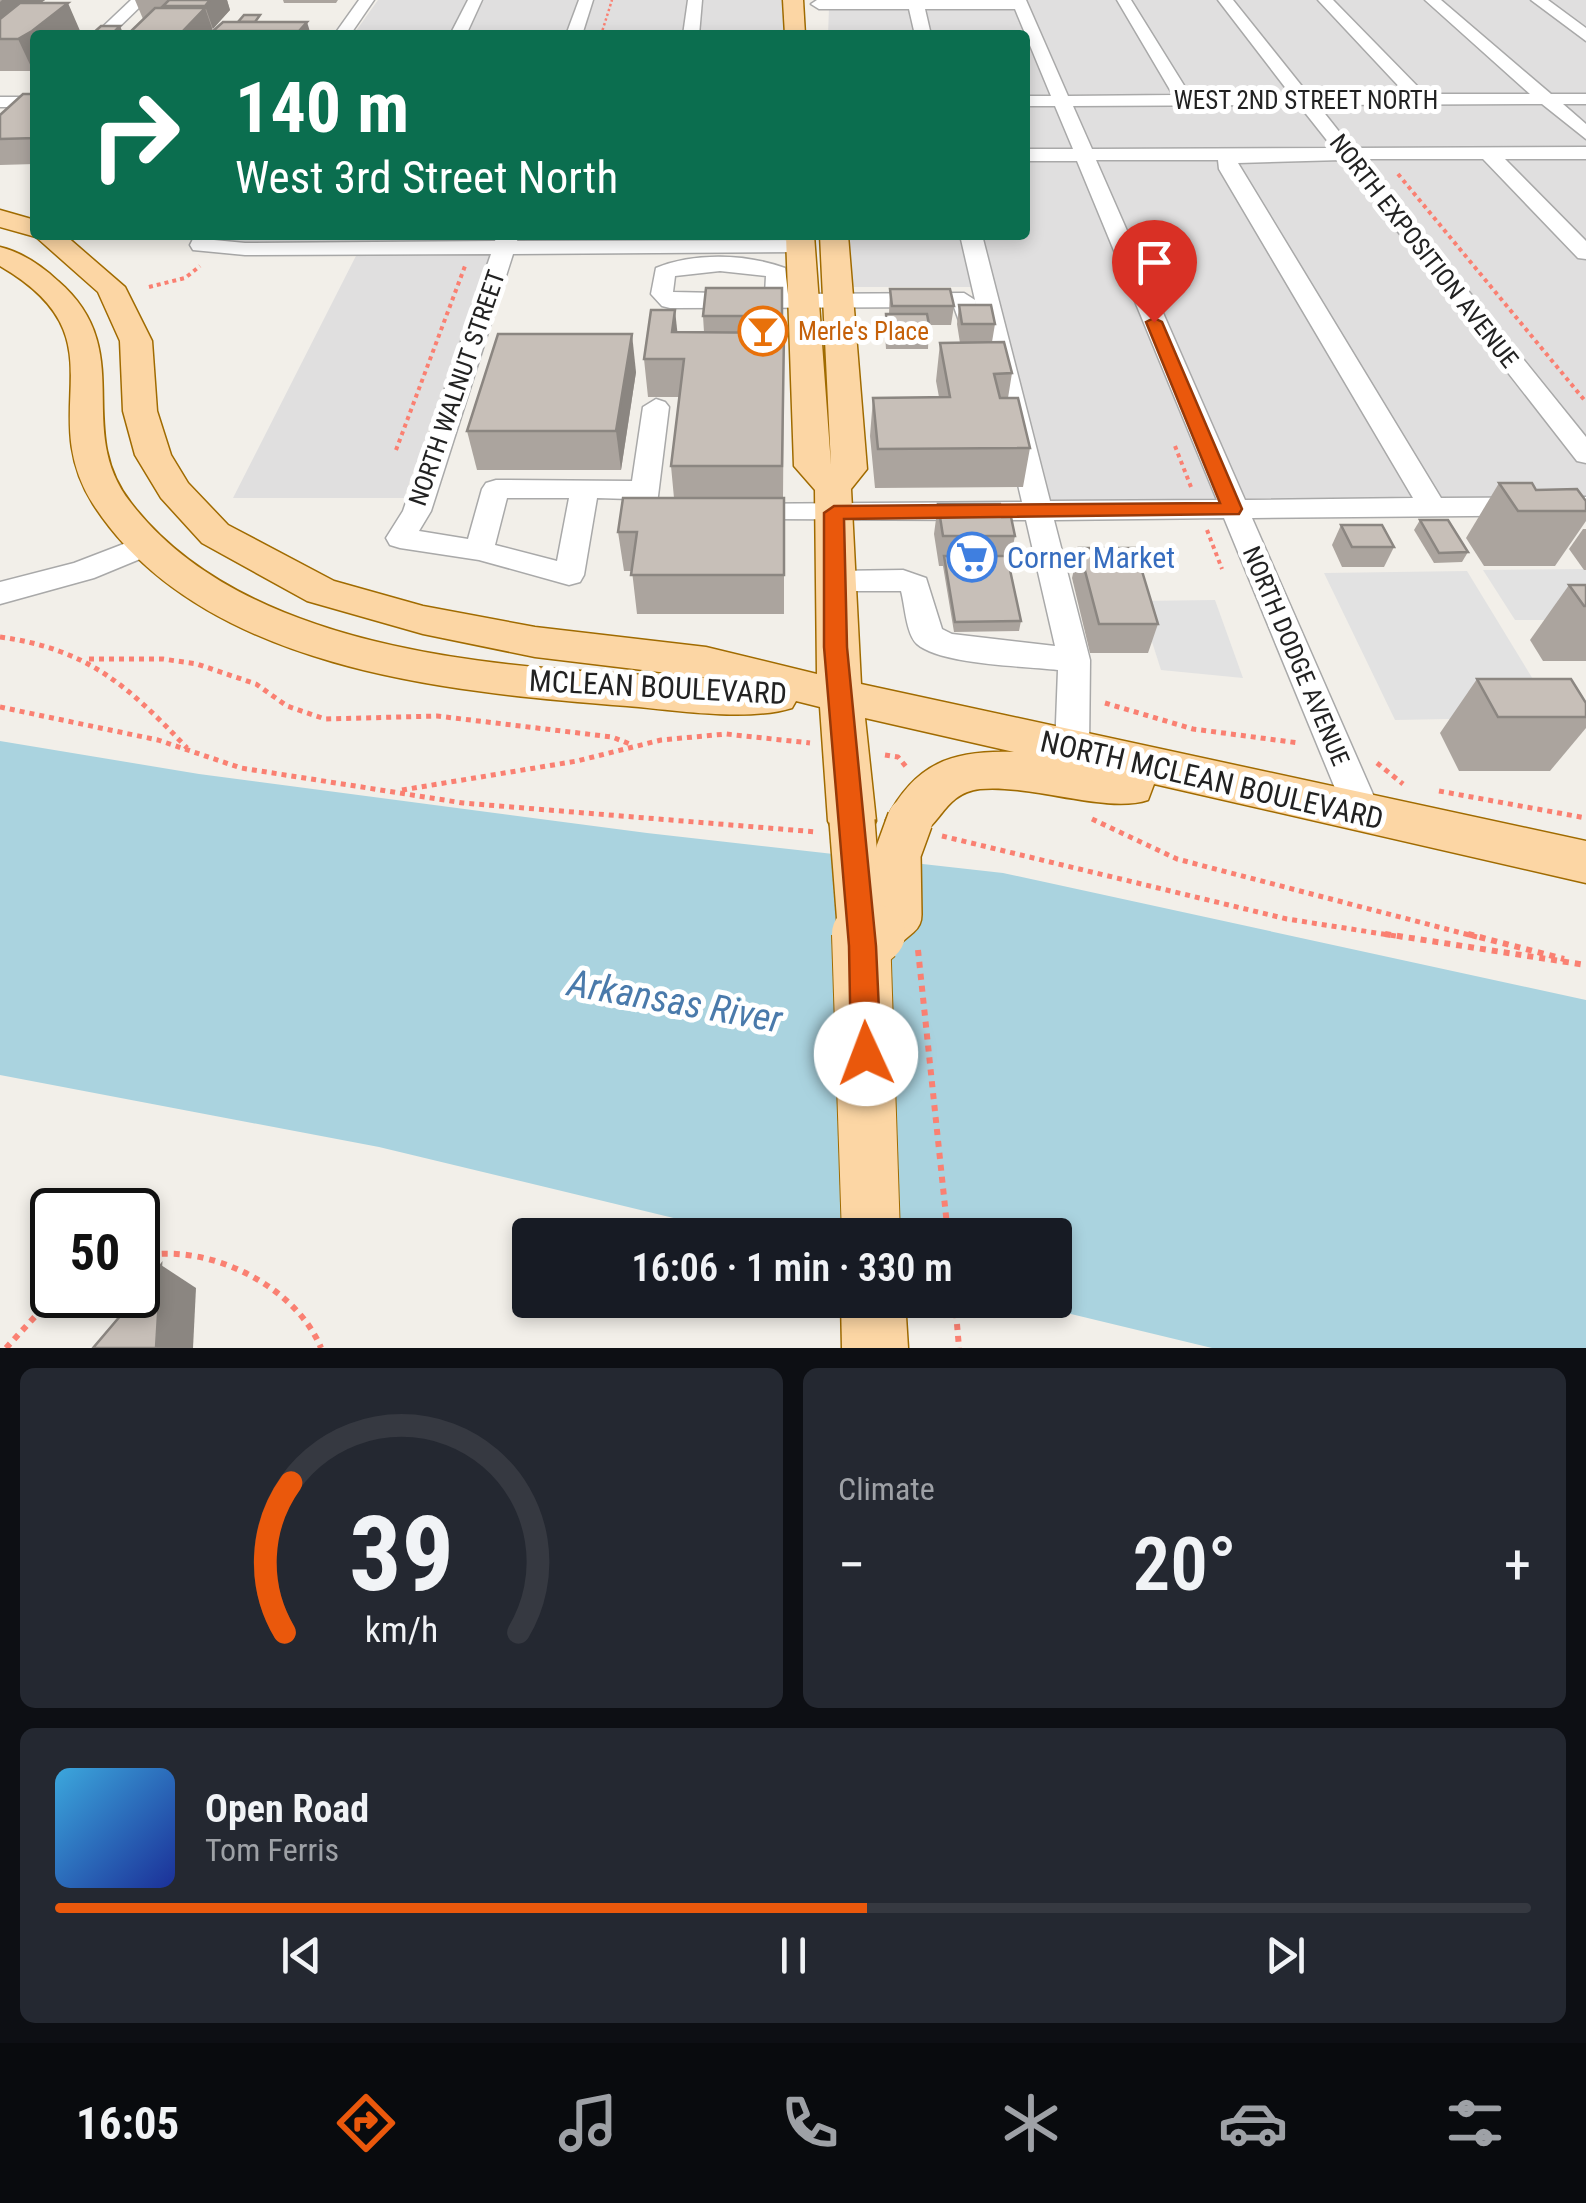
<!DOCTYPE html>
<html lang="en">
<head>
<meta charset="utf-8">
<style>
  body { margin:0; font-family:"Roboto Condensed",sans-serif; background:#242831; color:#f1f3f6; height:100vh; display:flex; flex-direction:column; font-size:38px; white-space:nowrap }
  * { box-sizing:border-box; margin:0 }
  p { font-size:32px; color:#9ea1a6 }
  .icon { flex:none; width:55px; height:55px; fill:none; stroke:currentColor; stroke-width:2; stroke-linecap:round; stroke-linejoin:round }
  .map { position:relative; height:1348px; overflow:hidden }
  .drawer { display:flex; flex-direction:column; gap:20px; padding:20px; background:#0d0f14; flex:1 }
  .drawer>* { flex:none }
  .top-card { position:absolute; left:30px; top:30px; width:1000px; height:210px; border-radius:10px; box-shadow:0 5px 15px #0003; background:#0b6e4f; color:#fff; overflow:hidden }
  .speed { position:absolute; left:30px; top:1188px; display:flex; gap:20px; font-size:50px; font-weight:700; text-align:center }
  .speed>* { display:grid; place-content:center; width:130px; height:130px; border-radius:50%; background:#171b24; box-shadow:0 5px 15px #0003; line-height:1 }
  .speed .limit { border:5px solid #111; border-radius:15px; background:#fff; color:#111 }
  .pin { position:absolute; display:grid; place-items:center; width:85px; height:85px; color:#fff; margin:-102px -42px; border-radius:50% 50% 50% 0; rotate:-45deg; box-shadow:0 0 10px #0007 }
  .pin .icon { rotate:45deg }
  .me { position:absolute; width:110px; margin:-55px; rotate:358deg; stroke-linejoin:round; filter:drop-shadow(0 0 8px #0008) }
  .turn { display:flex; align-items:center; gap:35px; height:210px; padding:0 40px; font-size:45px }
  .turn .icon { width:130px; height:130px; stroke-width:2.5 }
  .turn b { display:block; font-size:70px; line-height:85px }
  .big { font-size:75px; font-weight:600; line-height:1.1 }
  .drawer .card { flex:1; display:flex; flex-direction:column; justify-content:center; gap:15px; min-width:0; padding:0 35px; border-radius:15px; background:#242831 }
  .drawer .dial { align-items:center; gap:0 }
  .dial svg { height:260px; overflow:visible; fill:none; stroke:#363941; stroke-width:7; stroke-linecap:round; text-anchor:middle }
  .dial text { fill:#f1f3f6; stroke:none }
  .song { display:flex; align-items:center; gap:30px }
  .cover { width:120px; height:120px; border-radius:15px; background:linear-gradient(135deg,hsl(200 70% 55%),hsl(230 70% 35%)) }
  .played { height:10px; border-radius:5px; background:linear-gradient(90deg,#ea580c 55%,#363941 55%) }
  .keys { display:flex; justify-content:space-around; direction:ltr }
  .heat { display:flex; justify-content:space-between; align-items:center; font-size:55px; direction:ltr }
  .drawer .tiles { flex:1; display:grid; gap:20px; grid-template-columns:1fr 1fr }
  .card:last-child { grid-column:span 2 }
  .trip { position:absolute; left:512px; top:1218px; width:560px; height:100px; border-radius:10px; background:#171b24; box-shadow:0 5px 15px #0003; font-weight:600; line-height:100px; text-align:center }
  .dock { display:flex; height:160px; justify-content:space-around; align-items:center; background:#090b0e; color:#9ea1a6 }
  .dock .icon { width:70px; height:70px }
  .dock .selected { color:#ea580c }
  .dock b { font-size:45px; color:#f1f3f6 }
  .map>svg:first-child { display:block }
  .residential { fill:#e0dfdf }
  .parking { fill:#e2e2e2 }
  .water { fill:#aad3df }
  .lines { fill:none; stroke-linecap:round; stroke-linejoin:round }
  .minor-casing { stroke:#a9a9a9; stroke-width:3 }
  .major-casing { stroke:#a06b00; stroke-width:3 }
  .path-far3 { stroke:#fa8072; stroke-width:2.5; stroke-dasharray:2.5 2.5; stroke-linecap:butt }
  .path-far2 { stroke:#fa8072; stroke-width:4; stroke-dasharray:4 4; stroke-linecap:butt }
  .path-far1 { stroke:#fa8072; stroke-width:5; stroke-dasharray:5 5; stroke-linecap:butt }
  .path { stroke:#fa8072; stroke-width:6; stroke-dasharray:6 6; stroke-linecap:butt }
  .minor { fill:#fff; fill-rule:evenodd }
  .major { fill:#fcd6a4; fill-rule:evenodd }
  .major-bridge-far1-casing { stroke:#a06b00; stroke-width:48; stroke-linecap:butt }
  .major-bridge-casing { stroke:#a06b00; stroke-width:60; stroke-linecap:butt }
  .path-bridge { stroke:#fa8072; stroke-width:6; stroke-dasharray:6 6; stroke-linecap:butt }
  .major-bridge-far1 { stroke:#fcd6a4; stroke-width:45 }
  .major-bridge { stroke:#fcd6a4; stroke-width:58 }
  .wall { fill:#aba49e }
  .shaded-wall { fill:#8b8681 }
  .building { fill:#c7bfb8; stroke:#8b8681; stroke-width:2.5 }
  .route { fill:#ea580c; stroke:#983908; stroke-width:2.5 }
  .labels { text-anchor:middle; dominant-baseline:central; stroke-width:10; stroke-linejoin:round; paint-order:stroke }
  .far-street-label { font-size:25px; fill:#222; stroke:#fff }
  .far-food-label { font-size:25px; fill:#c56008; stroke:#fff; text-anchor:start }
  .shop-label { font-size:30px; fill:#366cbe; stroke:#fff; text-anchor:start }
  .street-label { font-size:30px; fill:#222; stroke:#fff }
  .near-water-label { font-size:38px; font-style:italic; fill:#4a7aab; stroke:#fff }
</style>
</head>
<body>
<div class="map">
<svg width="1586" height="1348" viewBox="0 0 1586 1348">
  <rect width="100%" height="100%" fill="#f2efe9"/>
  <g class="residential">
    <path d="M378,0H785L786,35H353Z"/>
    <path d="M1026,0H1586V93L1025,95V35H828L829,8Z"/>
    <path d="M1586,104V506L1037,511L996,287H849L845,235H1025V106Z"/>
    <path d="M217,235H793L791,239L779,240L495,243L404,498H233L363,242H233Z"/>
  </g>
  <g class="parking">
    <path d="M1586,569V620H1515L1483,570Z"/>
    <path d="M1467,571L1556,717L1395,720L1324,573Z"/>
    <path d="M1215,600L1243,678L1161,670L1139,601Z"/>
  </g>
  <path class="water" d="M0,741L199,774L647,833L1003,873L1586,1000V1348H1212L1013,1300H1055V1235H744L379,1147L0,1075Z"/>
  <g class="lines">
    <g class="minor-casing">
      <g id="minor">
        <path d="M131,0H147L111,35H94Z"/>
        <path d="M359,0H374L350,35H334Z"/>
        <path d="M468,0H482L466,35H450Z"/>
        <path d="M579,0H593L582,35H566Z"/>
        <path d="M688,0H702L699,35H683Z"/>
        <path d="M817,0H1026L1068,96L1173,95L1117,0H1131L1190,95H1291L1218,0H1233L1309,95L1406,94L1318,0H1333L1425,94H1530L1425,0H1441L1551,94H1586V104H1563L1586,124V139L1542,104L1318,105L1352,148L1586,147V159H1505L1586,241V259L1578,258L1483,159H1362L1586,437V463L1577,461L1342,160L1238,163L1441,498L1586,497V515L1252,518L1382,815L1377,826L1364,830L1351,826L1346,815L1224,518L1054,520L1090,660L1089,749L1084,759L1072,763L1060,759L1055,749L1058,670C1025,666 941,665 917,644C906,634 905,605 901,591H835L824,588L820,581L824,574L835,571L903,570L926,578L942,629L952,634L1055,646L1026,520L731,519L727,513L731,507L741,504L1022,502L975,300L979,316L967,323L959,321L954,307L670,308L662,306L651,294L656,268C694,252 747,254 785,268L788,294L964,293L975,300L960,235H982L1050,501L1217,500L1077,161H1025V149H1073L1055,106H1025V96H1051L1015,9H925L931,35H915L909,9H819L811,4ZM1299,105L1333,148L1092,149L1073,106ZM1096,160H1218L1219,169L1413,498L1245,500ZM720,271L766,276L765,294L673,292L675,276Z"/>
        <path d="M1531,0H1548L1586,28V41Z"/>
        <rect x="0" y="97" width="35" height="10"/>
        <path d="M195,235H217L214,240L245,243L495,241L497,235H519L517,241L800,240L811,246L800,252L513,254L431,511L419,531L468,539L482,489L486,483L496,480L632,481L643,407L656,399L665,402L669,407L657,504L682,507L686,513L682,519C666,524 648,524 632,519L628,513L630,499L597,498L584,575L580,582L569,585L479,560L400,548L390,545L386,538L403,511L491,254L245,255L193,250L190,245ZM507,498H569L557,561L495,545Z"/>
        <path d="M147,535L157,538L162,545L157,552L94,578L0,604V582L74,563Z"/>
      </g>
    </g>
    <g class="major-casing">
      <g id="major">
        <path d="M783,0H803L805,35H785Z"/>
        <path d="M0,210L35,220V235H65L125,287L152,341L157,411L171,455L188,483L228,525L334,581L423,606L535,627L706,647L817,674L815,490L794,466L786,235H814L831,465L820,235H848L867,469L851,489L861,684L1586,841V883L1154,784L1148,800C1107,814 1031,784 980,789C934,794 940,850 893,834L886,820C915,763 952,750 1014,752L865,718L876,821L869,835L852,841L835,835L828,821L820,707L796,701L792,708C747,722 674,710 627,706C448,692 200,670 93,504C32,407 126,339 0,266V247C21,252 42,266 58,281C139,351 72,428 131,503C252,660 526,670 709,678L535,657L423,634L307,601L202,543L161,498L135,455L123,411L120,341L98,292L36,237L0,227Z"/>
        <path d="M841,1300H905L908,1348H842Z"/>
      </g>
    </g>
    <path class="path-far3" d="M601,35L612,0"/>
    <g class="path-far2">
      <path d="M1398,174L1586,402"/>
      <path d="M149,287L185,278L200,266"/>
      <path d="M1175,446L1191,487"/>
      <path d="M396,450L465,266"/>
      <path d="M1207,530L1222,569"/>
    </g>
    <g class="path-far1">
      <path d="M0,637C88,649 128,686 187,748"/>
      <path d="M89,659H163L197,664L256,684L287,706L325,719L437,716L612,737L630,744"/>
      <path d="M1105,703L1193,729L1299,743"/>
      <path d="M0,707L158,740L241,768L463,803L817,832"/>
      <path d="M885,755L898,757L908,769"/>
      <path d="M1377,763L1403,784"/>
      <path d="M402,790L577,761L661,740L726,734L810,743"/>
      <path d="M1439,791L1586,818"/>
      <path d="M1092,819L1177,859L1477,937"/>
      <path d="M942,836L1287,919L1402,937"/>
    </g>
    <g class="path">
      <path d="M1385,934L1586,965"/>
      <path d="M1468,934L1564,959"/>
      <path d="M138,1257C204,1241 295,1284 321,1348"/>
      <path d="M955,1300L959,1348"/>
      <path d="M6,1348L55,1295"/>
    </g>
    <use href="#minor" class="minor"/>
    <use href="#major" class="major"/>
    <g class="major-bridge-far1-casing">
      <g id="major-bridge-far1">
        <path d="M852,821L861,937"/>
        <path d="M873,937L899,915L898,853L910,820"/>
      </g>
    </g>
    <g class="major-bridge-casing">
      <g id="major-bridge">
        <path d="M861,934L871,1235"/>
        <path d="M862,946L876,934"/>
      </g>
    </g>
    <path class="path-bridge" d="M918,950L948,1235"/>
    <use href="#major-bridge-far1" class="major-bridge-far1"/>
    <use href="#major-bridge" class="major-bridge"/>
  </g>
  <g class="wall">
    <path d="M0,0H45L41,3L81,33L33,71H0Z"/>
    <path d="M135,0H227L230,10L212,29L213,31L210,35H127L143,19Z"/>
    <path d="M283,0H338L336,3H284Z"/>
    <path d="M262,22L311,35H215L213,31Z"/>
    <path d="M35,94V164L0,165V115Z"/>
    <path d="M782,288L784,370L783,498H784V614H637L632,571H624L618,532L674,498L671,466L679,397H648L644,359L677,332H704L703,316Z"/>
    <path d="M890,289L954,306L951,325H929L928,349H886L885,333L886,314H889Z"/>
    <path d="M959,305L995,324L992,342L1012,373L1008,398L1030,448L1023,487L875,488L870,436L873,398L939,397L936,381L940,343H960L957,324Z"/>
    <path d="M636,372L621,470H477L467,431Z"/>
    <path d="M1499,483L1536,490L1586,501V521L1555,566H1484L1466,538Z"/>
    <path d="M938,504L1002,517L1015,536L1009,565L1021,621L1019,631L954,632L943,566H939L934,534Z"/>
    <path d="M1420,520L1468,552L1462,562L1434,563L1414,530Z"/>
    <path d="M1341,525L1394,547L1384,567H1342L1332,545Z"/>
    <path d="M1583,529H1586V570H1584L1569,549Z"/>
    <path d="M1079,548L1158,624L1148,653H1090L1072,578Z"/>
    <path d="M1569,585H1586V661H1543L1530,640Z"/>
    <path d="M1477,679L1586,703V728L1550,771H1459L1440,733Z"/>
  </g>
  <g class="shaded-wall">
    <path d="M2,0H45L27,12L0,39V2Z"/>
    <path d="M210,0H227L230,10L213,29L205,6Z"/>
    <path d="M68,3L81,33L78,35H35V69L33,71L18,39Z"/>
    <path d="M205,8L213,31L210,35H179Z"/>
    <path d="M307,22L311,35H300L299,31Z"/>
    <path d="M120,26L124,35H111Z"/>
    <path d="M675,310L679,347L672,332Z"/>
    <path d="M632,334L636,372L621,470L616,431Z"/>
    <path d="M161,1265L196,1288L193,1348H156Z"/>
  </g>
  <g class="building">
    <path d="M169,0H210L205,6H163Z"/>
    <path d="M20,3H68L32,31L18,39H0V19Z"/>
    <path d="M155,8H205L179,35H127Z"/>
    <path d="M244,15H260L255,22H238Z"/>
    <path d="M223,22H307L299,31H213Z"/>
    <path d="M101,26H120L111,35H91Z"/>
    <rect x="692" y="33" width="89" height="2"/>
    <path d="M23,94H35V138L0,139V115Z"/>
    <path d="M706,288H782V316H703Z"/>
    <path d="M890,289H950L954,306H892Z"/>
    <path d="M959,305H991L995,324H962Z"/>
    <path d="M651,310H675L672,332L784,333L782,466H671L684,359H644Z"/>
    <path d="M886,314H927L930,330H887Z"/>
    <path d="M498,334H632L616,431H467Z"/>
    <path d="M1004,342L1012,373L994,374L1000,398H1018L1030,448L878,449L873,398L950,397L940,343Z"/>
    <path d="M1499,483H1532L1536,490L1577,489L1586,501V511H1518Z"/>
    <path d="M623,498H784V575H631L637,532H618Z"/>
    <path d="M938,504H1000L1002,517H1011L1015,536H943Z"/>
    <path d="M1420,520H1448L1468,552L1439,553Z"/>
    <path d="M1341,525H1382L1394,547H1352Z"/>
    <path d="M1079,548H1135L1158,624H1099Z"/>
    <path d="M944,556H1007L1021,621L955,622Z"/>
    <path d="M1569,585H1586V606H1584Z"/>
    <path d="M1477,679H1571L1586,703V717H1498Z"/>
    <path d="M161,1265L156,1348H93L138,1295Z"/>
  </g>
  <path class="route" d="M1154,318L1162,322L1242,509L1239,514L844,519L847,647L876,946L881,1054L876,1065L866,1069L855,1065L851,1054L849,946L824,647V513L834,506L1220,503L1146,322Z"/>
  <defs>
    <g id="bar-ring" transform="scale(2.5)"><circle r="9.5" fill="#fff" stroke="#e8710a" stroke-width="1.5"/><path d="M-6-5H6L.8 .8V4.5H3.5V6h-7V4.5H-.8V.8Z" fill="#e8710a"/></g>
    <g id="supermarket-ring" transform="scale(2.5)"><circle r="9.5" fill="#fff" stroke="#3f7fe0" stroke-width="1.5"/><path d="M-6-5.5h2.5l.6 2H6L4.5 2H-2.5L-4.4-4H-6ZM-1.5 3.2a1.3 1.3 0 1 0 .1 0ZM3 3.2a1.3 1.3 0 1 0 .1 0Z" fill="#3f7fe0"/></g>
  </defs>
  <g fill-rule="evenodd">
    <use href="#bar-ring" x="763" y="331"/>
    <use href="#supermarket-ring" x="972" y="557"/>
  </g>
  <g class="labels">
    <g class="far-street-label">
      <text x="1306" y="100">WEST 2ND STREET NORTH</text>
      <text transform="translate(1424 251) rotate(52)">NORTH EXPOSITION AVENUE</text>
      <text transform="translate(457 388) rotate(-71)">NORTH WALNUT STREET</text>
      <text transform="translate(1296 656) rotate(67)">NORTH DODGE AVENUE</text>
    </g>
    <g class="far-food-label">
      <text x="798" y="331">Merle's Place</text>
    </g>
    <g class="shop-label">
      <text x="1007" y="557">Corner Market</text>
    </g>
    <g class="street-label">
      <text transform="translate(658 687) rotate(3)">MCLEAN BOULEVARD</text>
      <text transform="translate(1212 780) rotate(13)">NORTH MCLEAN BOULEVARD</text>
    </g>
    <g class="near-water-label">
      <text transform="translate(675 1001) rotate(10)">Arkansas River</text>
    </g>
  </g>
</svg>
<div class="speed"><div class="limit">50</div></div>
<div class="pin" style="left:1154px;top:322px;background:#d93025"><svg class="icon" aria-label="arrive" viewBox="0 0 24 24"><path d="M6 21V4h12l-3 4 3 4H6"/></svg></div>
<svg class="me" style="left:866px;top:1054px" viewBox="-20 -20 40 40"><circle r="19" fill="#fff"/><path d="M0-13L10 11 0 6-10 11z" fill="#ea580c"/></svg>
<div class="trip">16:06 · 1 min · 330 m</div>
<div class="top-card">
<div class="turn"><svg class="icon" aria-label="right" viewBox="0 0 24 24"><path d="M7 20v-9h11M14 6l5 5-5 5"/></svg><div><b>140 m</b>West 3rd Street North</div></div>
</div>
</div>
<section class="drawer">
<div class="tiles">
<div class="card dial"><svg viewBox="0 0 100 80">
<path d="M14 69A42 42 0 1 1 86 69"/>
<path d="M14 69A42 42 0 0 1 16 23" stroke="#ea580c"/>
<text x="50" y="56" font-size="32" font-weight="700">39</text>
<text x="50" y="72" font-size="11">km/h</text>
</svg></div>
<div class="card"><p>Climate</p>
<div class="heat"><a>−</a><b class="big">20°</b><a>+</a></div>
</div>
<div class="card">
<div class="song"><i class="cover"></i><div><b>Open Road</b><p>Tom Ferris</p></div></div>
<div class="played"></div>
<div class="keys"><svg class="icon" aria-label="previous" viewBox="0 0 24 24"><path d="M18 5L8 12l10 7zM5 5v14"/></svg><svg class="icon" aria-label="pause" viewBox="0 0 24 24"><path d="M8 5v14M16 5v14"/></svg><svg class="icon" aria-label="next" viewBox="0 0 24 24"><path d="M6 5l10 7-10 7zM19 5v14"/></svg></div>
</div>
</div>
</section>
<nav class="dock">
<b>16:05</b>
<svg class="icon selected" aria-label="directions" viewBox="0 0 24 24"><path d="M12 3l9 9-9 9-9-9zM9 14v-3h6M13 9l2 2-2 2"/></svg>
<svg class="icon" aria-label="music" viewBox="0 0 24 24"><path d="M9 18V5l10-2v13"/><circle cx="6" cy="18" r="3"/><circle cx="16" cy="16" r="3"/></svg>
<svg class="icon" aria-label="phone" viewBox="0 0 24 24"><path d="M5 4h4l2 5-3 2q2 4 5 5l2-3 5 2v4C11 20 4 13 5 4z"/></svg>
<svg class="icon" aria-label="climate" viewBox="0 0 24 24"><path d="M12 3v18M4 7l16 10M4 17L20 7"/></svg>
<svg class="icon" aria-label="car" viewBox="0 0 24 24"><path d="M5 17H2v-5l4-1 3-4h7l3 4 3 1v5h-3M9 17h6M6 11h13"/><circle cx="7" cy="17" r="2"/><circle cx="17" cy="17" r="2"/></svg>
<svg class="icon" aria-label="filters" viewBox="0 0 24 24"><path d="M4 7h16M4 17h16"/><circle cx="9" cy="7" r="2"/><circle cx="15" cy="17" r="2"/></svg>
</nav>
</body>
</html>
